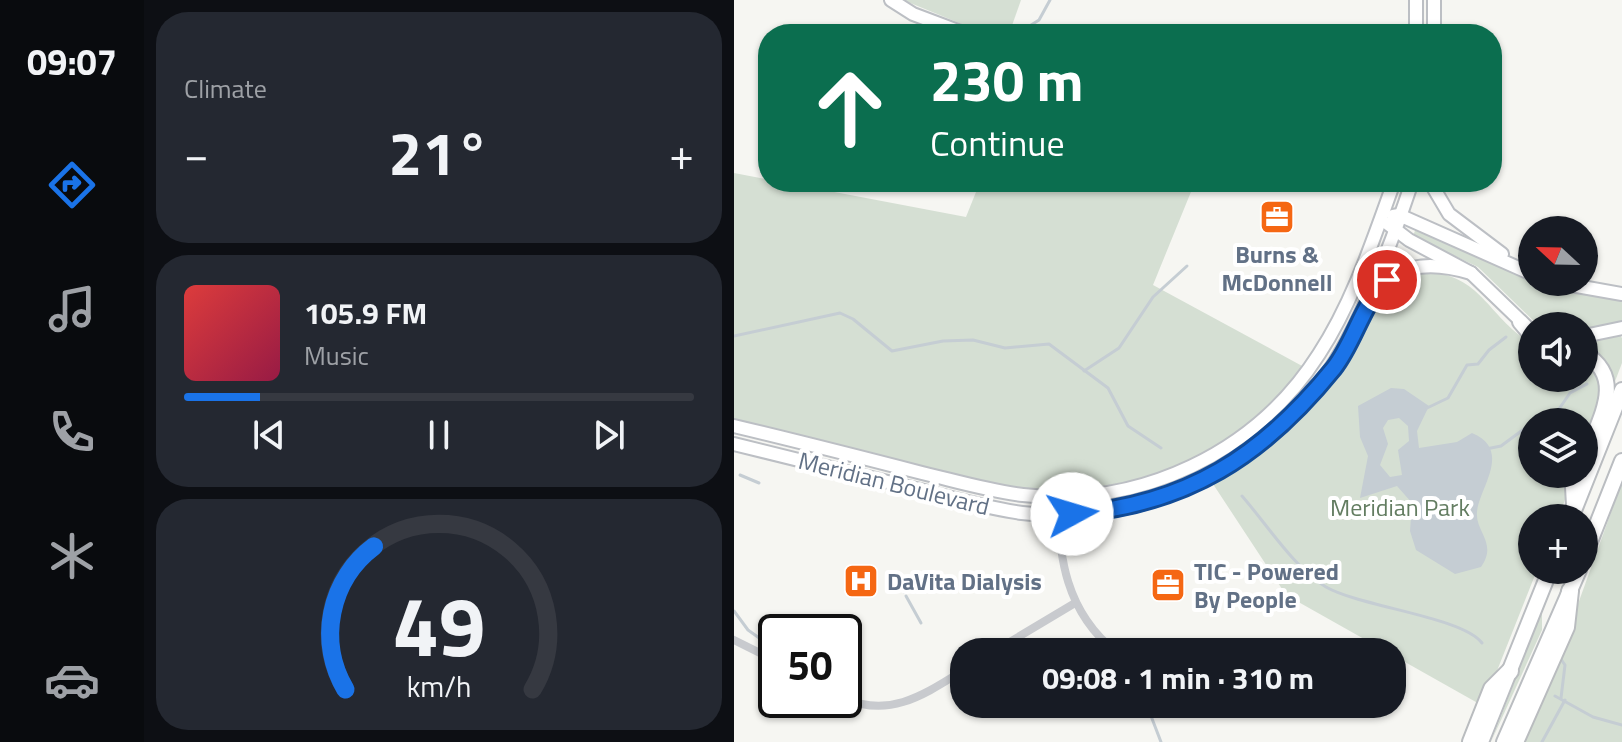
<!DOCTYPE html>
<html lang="en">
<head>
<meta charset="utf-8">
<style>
  body { margin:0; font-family:"Titillium Web",sans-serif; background:#242831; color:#f1f3f6; height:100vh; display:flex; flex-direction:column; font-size:30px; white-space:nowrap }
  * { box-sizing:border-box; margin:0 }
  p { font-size:26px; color:#9ea1a6 }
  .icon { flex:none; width:44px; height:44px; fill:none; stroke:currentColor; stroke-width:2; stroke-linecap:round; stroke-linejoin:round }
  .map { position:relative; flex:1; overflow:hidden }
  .sheet { display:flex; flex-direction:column; gap:12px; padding:12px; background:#0d0f14; width:590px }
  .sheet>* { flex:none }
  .hud { position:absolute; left:24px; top:24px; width:744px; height:168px; border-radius:32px; box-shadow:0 2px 6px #0004; background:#0b6e4f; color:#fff; overflow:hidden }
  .needle { width:52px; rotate:292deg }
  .controls { position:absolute; left:784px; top:216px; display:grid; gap:16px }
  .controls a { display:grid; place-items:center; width:80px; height:80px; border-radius:50%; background:#171b24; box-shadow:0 2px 6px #0004; font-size:40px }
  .speed { position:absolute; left:24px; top:614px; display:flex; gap:16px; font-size:40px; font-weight:700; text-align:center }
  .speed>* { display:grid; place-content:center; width:104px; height:104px; border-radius:50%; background:#171b24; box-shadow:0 2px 6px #0004; line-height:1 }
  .speed .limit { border:4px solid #111; border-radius:12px; background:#fff; color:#111 }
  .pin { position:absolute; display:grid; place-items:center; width:68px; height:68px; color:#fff; margin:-34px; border:4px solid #fff; border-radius:50%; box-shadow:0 2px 8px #0007 }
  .me { position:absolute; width:88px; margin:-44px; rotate:84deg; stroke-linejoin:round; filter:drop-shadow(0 0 6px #0008) }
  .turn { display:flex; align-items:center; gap:28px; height:168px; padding:0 40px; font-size:36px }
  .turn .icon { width:104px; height:104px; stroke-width:2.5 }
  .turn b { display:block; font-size:56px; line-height:68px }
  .big { font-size:60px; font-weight:700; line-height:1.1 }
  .sheet .card { flex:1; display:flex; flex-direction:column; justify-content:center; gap:12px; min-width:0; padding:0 28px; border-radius:32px; background:#242831 }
  .sheet .dial { align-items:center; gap:0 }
  .dial svg { height:208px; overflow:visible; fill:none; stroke:#363941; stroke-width:7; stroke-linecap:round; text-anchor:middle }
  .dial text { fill:#f1f3f6; stroke:none }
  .song { display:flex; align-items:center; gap:24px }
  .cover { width:96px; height:96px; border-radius:12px; background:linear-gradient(135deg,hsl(0 70% 55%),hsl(340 70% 35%)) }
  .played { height:8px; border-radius:4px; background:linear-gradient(90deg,#1a73e8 15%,#363941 15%) }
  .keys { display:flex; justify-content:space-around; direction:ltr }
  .heat { display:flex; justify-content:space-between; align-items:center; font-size:44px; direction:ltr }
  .trip { position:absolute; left:216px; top:638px; width:456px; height:80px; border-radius:32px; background:#171b24; box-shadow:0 2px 6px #0004; font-weight:700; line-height:80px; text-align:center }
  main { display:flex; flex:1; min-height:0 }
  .tabs { display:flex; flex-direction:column; width:144px; justify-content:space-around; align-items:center; background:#090b0e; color:#9ea1a6 }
  .tabs .icon { width:56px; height:56px }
  .tabs .active { color:#1a73e8 }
  .tabs b { font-size:36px; color:#f1f3f6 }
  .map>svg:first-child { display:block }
  .green { fill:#d5dfd3 }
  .water { fill:#c5cdd3; fill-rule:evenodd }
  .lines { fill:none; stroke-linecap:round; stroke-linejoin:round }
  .stream { stroke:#c5cdd3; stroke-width:3 }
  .secondary-casing { stroke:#bcbfc4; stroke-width:16 }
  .primary-casing { stroke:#babdc1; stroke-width:18 }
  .highway-casing { stroke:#b9bcbf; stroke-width:20 }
  .street { stroke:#c8cace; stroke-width:8 }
  .secondary { stroke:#fff; stroke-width:12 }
  .primary { stroke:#fff; stroke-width:14 }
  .highway { stroke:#fff; stroke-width:16 }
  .route-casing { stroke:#114b97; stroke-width:20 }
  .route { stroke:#1a73e8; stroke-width:14 }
  .labels { text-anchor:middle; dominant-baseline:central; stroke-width:8; stroke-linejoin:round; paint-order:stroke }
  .poi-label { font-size:24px; font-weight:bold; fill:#627186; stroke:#fff; text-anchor:start }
  .street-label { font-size:24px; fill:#627186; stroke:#fff }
  .park-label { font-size:24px; fill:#637d61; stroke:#fff }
</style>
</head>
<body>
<main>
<nav class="tabs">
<b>09:07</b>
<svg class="icon active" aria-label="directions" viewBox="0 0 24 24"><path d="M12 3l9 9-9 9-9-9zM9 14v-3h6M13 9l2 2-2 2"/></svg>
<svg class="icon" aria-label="music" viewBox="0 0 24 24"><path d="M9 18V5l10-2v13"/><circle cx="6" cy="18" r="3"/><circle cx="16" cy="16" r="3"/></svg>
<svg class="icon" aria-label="phone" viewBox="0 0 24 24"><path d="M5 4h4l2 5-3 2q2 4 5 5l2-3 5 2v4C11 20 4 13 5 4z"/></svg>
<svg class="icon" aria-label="climate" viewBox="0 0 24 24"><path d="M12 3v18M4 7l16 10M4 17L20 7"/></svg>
<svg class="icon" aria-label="car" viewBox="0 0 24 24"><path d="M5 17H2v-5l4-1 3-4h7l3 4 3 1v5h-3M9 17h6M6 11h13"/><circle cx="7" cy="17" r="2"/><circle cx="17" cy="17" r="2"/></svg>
</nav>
<section class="sheet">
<div class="card"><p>Climate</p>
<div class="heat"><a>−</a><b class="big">21°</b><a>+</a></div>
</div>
<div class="card">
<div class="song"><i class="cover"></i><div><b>105.9 FM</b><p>Music</p></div></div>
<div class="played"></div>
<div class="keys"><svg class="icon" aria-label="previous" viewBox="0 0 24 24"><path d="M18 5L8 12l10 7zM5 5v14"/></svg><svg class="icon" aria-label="pause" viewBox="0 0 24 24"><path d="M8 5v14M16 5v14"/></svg><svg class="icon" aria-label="next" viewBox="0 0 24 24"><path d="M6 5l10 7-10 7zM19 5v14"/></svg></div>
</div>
<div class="card dial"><svg viewBox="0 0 100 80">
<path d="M14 69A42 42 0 1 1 86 69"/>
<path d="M14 69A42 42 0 0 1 25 14" stroke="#1a73e8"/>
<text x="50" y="56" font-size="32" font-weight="700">49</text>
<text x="50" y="72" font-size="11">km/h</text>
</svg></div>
</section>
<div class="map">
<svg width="888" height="742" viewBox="0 0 888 742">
  <rect width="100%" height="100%" fill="#f6f6f2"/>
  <g class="green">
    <path d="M169,0H287L275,34H252Z"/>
    <path d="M0,173L232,217L246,182H461L419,285L570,367C491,469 383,503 258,485L0,421Z"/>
    <path d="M682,228L753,258L798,282L888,301V322L850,331V326H805L744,267L679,236Z"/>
    <path d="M685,271C749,273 751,315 798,344V378H850V358C882,385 863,420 850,453V422H798V474H841L824,518H798V570H803L749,706L552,595L479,484L528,453L570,416L569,413C585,394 602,375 615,354C637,320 644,285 685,271Z"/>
    <path d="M885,334L888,338V363L880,384L850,348V342Z"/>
    <path d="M888,482V742H786L840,615Z"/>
    <path d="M808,610V630L757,742Z"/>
  </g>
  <path class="water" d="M657,388L670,389L695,406L683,431L685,448L723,442L738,433C779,450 745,488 743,512C741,532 764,543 747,567L721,574L682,550L676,531L678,503L663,486L626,498L634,456L626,437L624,406ZM665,418L674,426L675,441L664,450L668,475L656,477L646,465L654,444L649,428L654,420Z"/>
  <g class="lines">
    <g class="stream">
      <path d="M283,34L305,20L316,0"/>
      <path d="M0,336L106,313L119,319L158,351L209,341L239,340L271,348L315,344L374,388L394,426L427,448"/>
      <path d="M350,371L385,348L419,297L453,266"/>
      <path d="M693,408L714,398L733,365L744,364L755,350L772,337"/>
      <path d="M816,422L836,393L853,384"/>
      <path d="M752,449L767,446L790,429L798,430"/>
      <path d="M6,475L25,483"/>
      <path d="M508,496C531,522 562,570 592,587C627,607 729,617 748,643"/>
      <path d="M162,577L170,592"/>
      <path d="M172,596L187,623"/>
      <path d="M0,611L14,630L28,640"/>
      <path d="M824,655L831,665L827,698"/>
      <path d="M821,696L859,717L888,725"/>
      <path d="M370,713L417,716L427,742"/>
      <path d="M808,742L831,700"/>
    </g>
    <g class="secondary-casing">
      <g id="secondary">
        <path d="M157,0L179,14L232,34"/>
        <path d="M682,34V0"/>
        <path d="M700,34V0"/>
        <path d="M696,182L715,214L768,254"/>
        <path d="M659,216L665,215L798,274"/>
        <path d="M654,224L675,240L737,273L792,326"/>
        <path d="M820,282L888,294"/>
        <path d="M636,303C657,261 698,261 737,273"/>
        <path d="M850,336L888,328"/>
        <path d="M0,426C63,441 126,457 188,473C222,481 255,491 289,495C406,508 522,453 585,354C619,302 639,240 660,182"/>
        <path d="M0,444C61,459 121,474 182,489C217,498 252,508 288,513C402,527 522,473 589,380C624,332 659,240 678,182"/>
      </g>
    </g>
    <g class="primary-casing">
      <g id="primary">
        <path d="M786,322L798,336"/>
        <path d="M850,353C887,375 871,408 858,440"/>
        <path d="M840,505L839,487L844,474"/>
        <path d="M837,518L888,390"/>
        <path d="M850,557L888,461"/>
        <path d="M747,742L816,570"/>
        <path d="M770,742L845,570"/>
      </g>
    </g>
    <g class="highway-casing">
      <g id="highway">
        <path d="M737,742L758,689L776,671"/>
        <path d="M781,742L832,627L836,591"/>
      </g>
    </g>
    <g class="street">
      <path d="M324,497C324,557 332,612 382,652"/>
      <path d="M0,640L42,661"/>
      <path d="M259,652L341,603"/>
      <path d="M110,698C156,719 191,694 230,670"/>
    </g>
    <use href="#secondary" class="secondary"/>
    <use href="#primary" class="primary"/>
    <use href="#highway" class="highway"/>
  </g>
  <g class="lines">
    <g class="route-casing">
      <path id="route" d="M338,514C453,505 529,456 600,368C621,341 628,304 653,280"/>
    </g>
    <use href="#route" class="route"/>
  </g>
  <defs>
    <g id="office-square" transform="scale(1.8)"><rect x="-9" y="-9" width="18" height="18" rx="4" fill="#f56713" stroke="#fff"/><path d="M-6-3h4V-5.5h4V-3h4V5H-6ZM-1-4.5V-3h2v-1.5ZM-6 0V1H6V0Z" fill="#fff"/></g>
    <g id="hospital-square" transform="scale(1.8)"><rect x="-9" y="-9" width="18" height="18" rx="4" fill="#f56713" stroke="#fff"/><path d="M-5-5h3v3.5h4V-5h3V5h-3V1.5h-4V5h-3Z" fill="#fff"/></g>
  </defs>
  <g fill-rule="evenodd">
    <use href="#office-square" x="543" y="217"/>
    <use href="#hospital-square" x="127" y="581"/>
    <use href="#office-square" x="434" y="585"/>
  </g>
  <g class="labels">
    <g class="poi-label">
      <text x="543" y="254" text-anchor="middle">Burns &amp;<tspan x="543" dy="28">McDonnell</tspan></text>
      <text x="460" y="571">TIC - Powered<tspan x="460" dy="28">By People</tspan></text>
      <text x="153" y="581">DaVita Dialysis</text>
    </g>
    <g class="street-label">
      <text transform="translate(160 483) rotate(14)">Meridian Boulevard</text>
    </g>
    <g class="park-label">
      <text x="666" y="507">Meridian Park</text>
    </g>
  </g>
</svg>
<div class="controls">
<a><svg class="needle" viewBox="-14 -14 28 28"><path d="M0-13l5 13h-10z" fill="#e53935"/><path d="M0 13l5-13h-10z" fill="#9ea1a6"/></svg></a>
<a><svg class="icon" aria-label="sound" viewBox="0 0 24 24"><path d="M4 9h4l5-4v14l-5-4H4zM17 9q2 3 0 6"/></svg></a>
<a><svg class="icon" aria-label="layers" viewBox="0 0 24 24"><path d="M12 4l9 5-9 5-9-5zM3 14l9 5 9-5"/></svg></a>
<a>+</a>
</div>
<div class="speed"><div class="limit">50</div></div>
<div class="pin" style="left:653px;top:280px;background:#d93025"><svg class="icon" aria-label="arrive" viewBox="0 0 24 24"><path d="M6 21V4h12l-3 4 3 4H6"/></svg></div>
<svg class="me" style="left:338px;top:514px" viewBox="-20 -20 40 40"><circle r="19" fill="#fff"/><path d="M0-13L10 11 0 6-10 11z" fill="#1a73e8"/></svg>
<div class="trip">09:08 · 1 min · 310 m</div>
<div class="hud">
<div class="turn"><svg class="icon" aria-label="ahead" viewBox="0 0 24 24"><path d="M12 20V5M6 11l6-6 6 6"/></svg><div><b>230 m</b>Continue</div></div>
</div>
</div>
</main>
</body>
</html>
